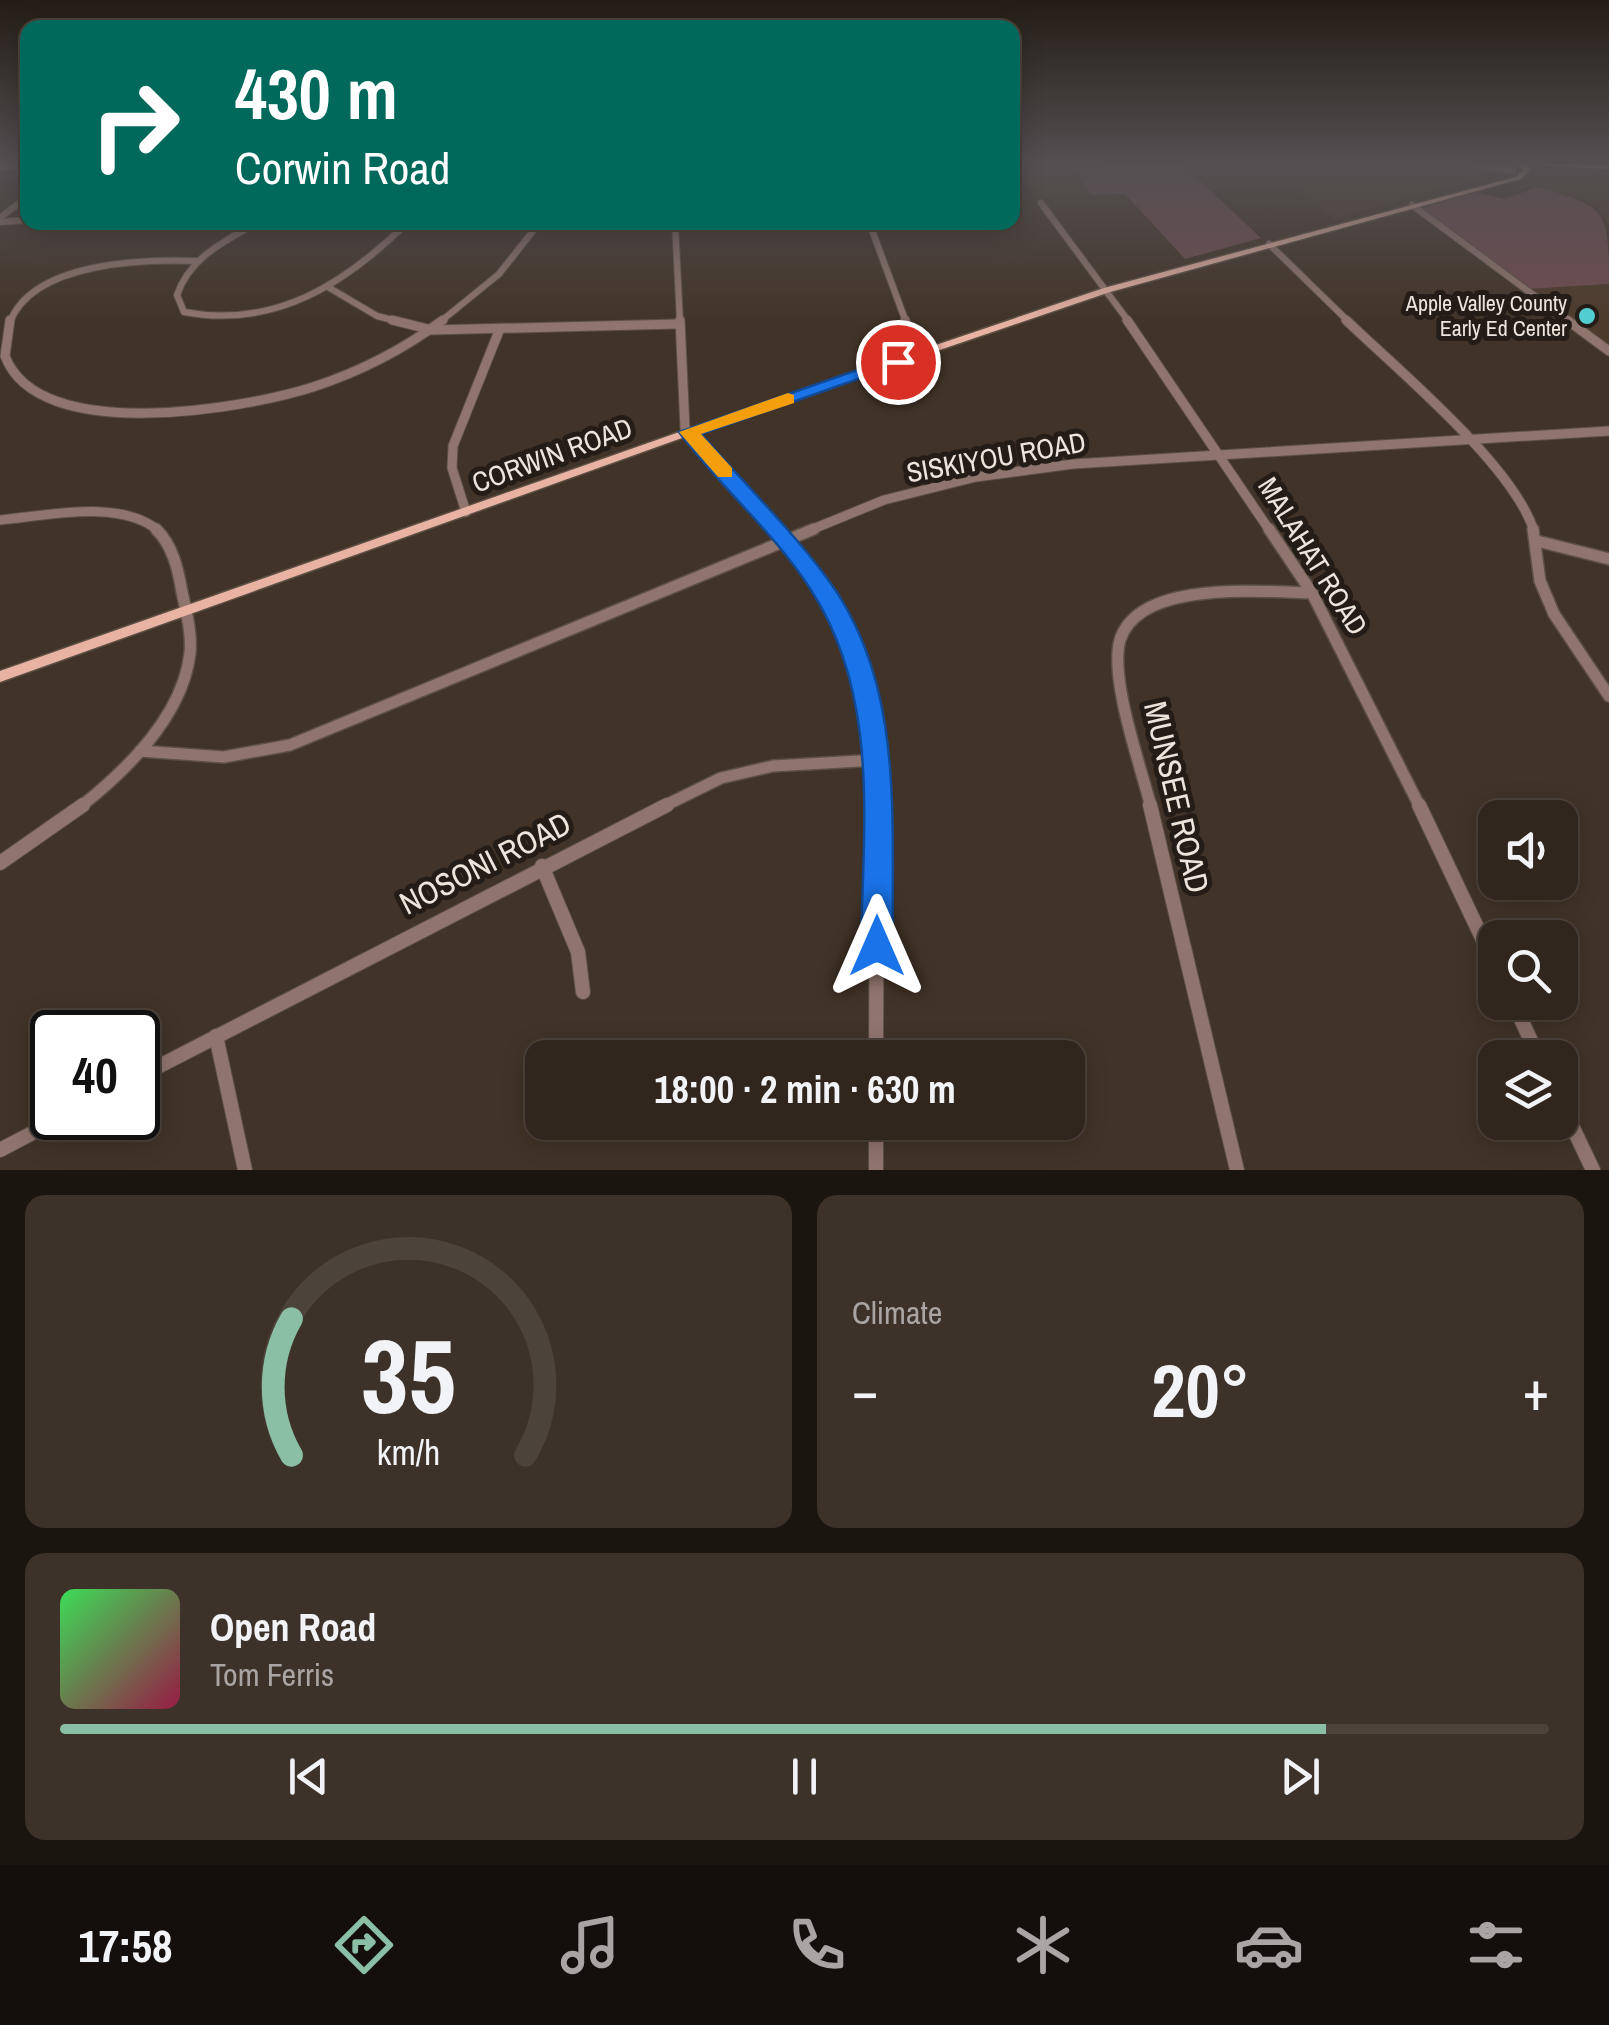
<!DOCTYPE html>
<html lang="en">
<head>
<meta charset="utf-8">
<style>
  body { margin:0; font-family:"Archivo Narrow",sans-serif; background:#3d322a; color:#f1f3f6; height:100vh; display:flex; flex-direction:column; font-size:38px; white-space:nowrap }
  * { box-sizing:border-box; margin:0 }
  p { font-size:32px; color:#a8a5a4 }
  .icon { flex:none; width:55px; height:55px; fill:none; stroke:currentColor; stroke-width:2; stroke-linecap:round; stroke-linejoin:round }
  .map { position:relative; height:1170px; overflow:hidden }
  .side { display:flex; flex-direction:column; gap:25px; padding:25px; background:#1b1510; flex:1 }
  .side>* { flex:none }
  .top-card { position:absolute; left:20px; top:20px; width:1000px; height:210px; border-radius:20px; box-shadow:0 5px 25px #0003,0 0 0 2px #4c433b; background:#00695c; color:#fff; overflow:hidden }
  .buttons { position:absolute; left:1478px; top:800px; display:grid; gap:20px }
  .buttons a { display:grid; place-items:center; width:100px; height:100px; border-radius:20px; background:#31261d; box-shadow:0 5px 25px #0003,0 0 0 2px #4c433b; font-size:50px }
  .speed { position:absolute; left:30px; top:1010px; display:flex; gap:20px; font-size:50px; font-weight:700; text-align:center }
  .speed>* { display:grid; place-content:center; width:130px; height:130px; border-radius:50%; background:#31261d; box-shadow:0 5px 25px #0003,0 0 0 2px #4c433b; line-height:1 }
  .speed .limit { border:5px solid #111; border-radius:15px; background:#fff; color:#111 }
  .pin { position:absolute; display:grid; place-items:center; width:85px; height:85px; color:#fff; margin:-42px; border:5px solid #fff; border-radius:50%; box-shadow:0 2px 10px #0007 }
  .me { position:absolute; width:110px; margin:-55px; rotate:0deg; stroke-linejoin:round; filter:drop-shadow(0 0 8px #0008) }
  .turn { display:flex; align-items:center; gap:35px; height:210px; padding:0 50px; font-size:45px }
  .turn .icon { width:130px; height:130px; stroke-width:2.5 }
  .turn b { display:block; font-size:70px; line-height:85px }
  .big { font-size:75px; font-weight:700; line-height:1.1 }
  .side .card { flex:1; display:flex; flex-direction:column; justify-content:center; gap:15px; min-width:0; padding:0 35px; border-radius:20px; background:#3d322a }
  .side .dial { align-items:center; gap:0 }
  .dial svg { height:260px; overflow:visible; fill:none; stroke:#4c433b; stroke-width:7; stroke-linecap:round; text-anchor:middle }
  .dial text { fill:#f1f3f6; stroke:none }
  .song { display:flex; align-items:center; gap:30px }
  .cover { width:120px; height:120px; border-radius:15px; background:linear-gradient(135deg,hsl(130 70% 55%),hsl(340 70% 35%)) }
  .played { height:10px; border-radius:5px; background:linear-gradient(90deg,#8abfa5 85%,#4c433b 85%) }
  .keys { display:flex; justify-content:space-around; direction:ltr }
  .heat { display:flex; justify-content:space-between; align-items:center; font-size:55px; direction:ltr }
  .side .tiles { flex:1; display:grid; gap:25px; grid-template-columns:1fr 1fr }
  .card:last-child { grid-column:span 2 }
  .trip { position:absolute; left:525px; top:1040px; width:560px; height:100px; border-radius:20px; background:#31261d; box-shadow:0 5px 25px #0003,0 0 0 2px #4c433b; font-weight:700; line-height:100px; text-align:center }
  .menu { display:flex; height:160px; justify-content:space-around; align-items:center; background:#140f0c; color:#a8a5a4 }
  .menu .icon { width:70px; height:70px }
  .menu .selected { color:#8abfa5 }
  .menu b { font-size:45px; color:#f1f3f6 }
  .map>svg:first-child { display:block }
  .built { fill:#4d3a2a }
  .green { fill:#6f4b50 }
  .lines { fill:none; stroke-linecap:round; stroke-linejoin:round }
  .minor-far3-casing { stroke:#5d4f44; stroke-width:8 }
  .minor-far2-casing { stroke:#5d4f44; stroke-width:11 }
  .minor-far1-casing { stroke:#5d4f44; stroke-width:14 }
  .minor-casing { stroke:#5d4f44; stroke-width:16 }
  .major-casing { stroke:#5d4f44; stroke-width:3 }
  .minor-far3 { stroke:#90756e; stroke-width:6 }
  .minor-far2 { stroke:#90756e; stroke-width:9 }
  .minor-far1 { stroke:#90756e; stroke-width:11 }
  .minor { stroke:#90756e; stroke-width:14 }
  .major { fill:#e8b3a3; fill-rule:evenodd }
  .route { fill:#1a73e8; stroke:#114b97; stroke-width:2.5 }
  .slow { fill:#f59e0b }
  .poi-dot { fill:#52cdd0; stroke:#231c17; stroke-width:4 }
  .labels { text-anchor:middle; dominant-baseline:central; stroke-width:10; stroke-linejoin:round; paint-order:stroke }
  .far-poi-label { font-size:22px; fill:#ede4dc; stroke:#231c17; text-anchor:end }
  .street-label { font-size:28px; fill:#ede4dc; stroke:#231c17 }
  .near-street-label { font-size:32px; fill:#ede4dc; stroke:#231c17 }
</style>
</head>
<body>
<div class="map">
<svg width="1609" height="1170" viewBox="0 0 1609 1170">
  <rect width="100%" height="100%" fill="#413327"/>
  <g class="built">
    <path d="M1013,163H1099L1102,167L1072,169L1092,195L1037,197Z"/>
    <path d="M1181,163H1436L1503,172L1334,219L1295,187L1210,190Z"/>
    <path d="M1557,169L1609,172V225L1597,208L1578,198L1530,186L1503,193Z"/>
    <path d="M1609,284V345L1529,289Z"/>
  </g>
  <g class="green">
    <path d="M1099,163H1181L1261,238L1185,259L1125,194L1092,195L1071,168L1101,167Z"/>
    <path d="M1537,187C1609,207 1609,211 1609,284L1529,289L1421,209L1474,192L1505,199Z"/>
  </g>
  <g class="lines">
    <g class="minor-far3-casing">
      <g id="minor-far3">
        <path d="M1467,163L1513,171"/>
        <path d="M0,167L28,166"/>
        <path d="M1041,203L1129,322"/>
        <path d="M1412,205L1570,322"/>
        <path d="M0,218L28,196"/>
        <path d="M0,222L28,220"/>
        <path d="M258,222C225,241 190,257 177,295L184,312C275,329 345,284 408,222"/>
        <path d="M675,222L680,322"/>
        <path d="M869,222L906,322"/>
        <path d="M1269,244L1349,322"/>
        <path d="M328,287L377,316L401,322"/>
        <path d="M10,322C33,262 143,259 197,261"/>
        <path d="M440,322L499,274L540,222"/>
      </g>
    </g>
    <g class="minor-far2-casing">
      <g id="minor-far2">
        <path d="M10,320L5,356C38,445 244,409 313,387C359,372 404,349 443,320"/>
        <path d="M392,320L432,330L677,324"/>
        <path d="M680,320L685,428L774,531"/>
        <path d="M905,320L918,355"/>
        <path d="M1127,320L1270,531"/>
        <path d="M1346,320C1399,371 1513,465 1534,531"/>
        <path d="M1567,320L1609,351"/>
        <path d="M466,512L452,468L453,446L499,331"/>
        <path d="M0,520C46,516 120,498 159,531"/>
        <path d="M808,531L884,500L976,477L1073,464L1609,431"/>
      </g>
    </g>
    <g class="minor-far1-casing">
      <g id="minor-far1">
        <path d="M772,529C853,622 877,684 877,807"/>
        <path d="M1269,529L1312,593L1420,807"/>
        <path d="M1533,529L1540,581L1554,614L1609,696"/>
        <path d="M1537,541L1609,559"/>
        <path d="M140,751L224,757L290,745L814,529"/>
        <path d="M80,807C127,770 183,716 190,653C192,633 186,611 182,592C178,569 173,546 156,529"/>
        <path d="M662,807L721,778L773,766L877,760"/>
        <path d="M1151,807C1141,767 1109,678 1120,640C1139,579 1263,592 1312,593"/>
      </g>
    </g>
    <g class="minor-casing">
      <g id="minor">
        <path d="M1150,805L1237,1170"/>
        <path d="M1419,805L1495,965"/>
        <path d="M0,863L83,805"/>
        <path d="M542,866L578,952L583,992"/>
        <path d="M1513,1002L1539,1058"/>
        <path d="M216,1036L245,1170"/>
        <path d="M876,1058L877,805"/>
        <path d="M138,1077L667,805"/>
        <path d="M1560,1101L1593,1170"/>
        <path d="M876,1122V1170"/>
        <path d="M0,1150L61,1118"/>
      </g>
    </g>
    <g class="major-casing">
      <g id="major">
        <path d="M1517,163H1524L1531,170L1520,179L1110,292L693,434L0,682V671L685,430L1104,288L1516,177L1524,170Z"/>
        <path d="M1536,163L1609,165V169L1539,165Z"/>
      </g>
    </g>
    <use href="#minor-far3" class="minor-far3"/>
    <use href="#minor-far2" class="minor-far2"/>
    <use href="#minor-far1" class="minor-far1"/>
    <use href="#minor" class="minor"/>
    <use href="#major" class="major"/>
  </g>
  <linearGradient id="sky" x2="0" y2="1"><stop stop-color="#241c15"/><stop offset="0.5" stop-color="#545052"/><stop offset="1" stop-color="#545052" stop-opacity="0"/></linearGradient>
  <rect width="1609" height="326" fill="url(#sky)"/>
  <path class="route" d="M892,358L907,362L701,434C742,481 789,527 827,578C906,684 891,821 893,946L888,957L877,962L866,957L861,946C863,825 880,697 811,590C775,533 720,487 679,432Z"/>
  <path class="slow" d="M788,393L794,395V403L701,434L732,468V477H718L679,432Z"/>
  <circle class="poi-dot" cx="1587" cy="316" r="10"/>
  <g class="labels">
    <g class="far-poi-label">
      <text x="1567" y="303">Apple Valley County<tspan x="1567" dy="25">Early Ed Center</tspan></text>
    </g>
    <g class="street-label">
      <text transform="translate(552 455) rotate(-20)">CORWIN ROAD</text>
      <text transform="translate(996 457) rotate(-10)">SISKIYOU ROAD</text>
      <text transform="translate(1313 556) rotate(58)">MALAHAT ROAD</text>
    </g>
    <g class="near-street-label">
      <text transform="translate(1177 797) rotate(77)">MUNSEE ROAD</text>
      <text transform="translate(485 863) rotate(-27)">NOSONI ROAD</text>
    </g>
  </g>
</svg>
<div class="buttons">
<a><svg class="icon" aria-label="sound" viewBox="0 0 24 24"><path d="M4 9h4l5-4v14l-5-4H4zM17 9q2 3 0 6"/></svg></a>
<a><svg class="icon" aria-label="search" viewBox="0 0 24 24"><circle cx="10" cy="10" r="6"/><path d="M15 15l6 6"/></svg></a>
<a><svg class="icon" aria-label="layers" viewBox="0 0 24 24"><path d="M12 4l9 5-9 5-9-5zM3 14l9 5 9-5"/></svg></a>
</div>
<div class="speed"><div class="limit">40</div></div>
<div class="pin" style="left:898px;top:362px;background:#d93025"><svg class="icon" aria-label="arrive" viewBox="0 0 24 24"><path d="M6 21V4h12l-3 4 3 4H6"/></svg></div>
<svg class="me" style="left:877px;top:946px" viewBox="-20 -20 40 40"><path d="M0-17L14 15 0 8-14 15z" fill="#1a73e8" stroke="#fff" stroke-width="4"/></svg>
<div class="trip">18:00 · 2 min · 630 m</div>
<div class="top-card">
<div class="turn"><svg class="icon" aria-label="right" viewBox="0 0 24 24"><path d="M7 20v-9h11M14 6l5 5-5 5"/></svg><div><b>430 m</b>Corwin Road</div></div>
</div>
</div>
<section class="side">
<div class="tiles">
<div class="card dial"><svg viewBox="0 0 100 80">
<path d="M14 69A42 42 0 1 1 86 69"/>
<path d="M14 69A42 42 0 0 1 14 27" stroke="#8abfa5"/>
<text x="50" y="56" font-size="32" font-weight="700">35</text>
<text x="50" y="72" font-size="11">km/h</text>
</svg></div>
<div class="card"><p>Climate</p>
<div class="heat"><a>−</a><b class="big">20°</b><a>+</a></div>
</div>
<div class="card">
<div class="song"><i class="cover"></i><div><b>Open Road</b><p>Tom Ferris</p></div></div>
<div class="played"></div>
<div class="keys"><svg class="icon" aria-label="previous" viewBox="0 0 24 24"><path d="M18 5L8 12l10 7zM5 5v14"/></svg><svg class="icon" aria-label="pause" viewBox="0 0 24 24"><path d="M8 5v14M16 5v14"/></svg><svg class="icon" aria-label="next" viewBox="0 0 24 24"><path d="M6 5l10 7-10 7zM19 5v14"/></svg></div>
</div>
</div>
</section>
<nav class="menu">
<b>17:58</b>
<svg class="icon selected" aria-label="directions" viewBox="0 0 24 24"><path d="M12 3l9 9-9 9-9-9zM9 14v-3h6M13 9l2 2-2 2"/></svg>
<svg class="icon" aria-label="music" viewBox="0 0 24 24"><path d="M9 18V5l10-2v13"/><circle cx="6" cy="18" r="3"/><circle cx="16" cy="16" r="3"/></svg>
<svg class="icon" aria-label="phone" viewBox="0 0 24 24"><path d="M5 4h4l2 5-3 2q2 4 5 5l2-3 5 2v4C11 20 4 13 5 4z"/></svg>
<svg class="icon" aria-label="climate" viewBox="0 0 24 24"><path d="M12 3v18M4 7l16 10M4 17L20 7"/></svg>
<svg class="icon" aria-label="car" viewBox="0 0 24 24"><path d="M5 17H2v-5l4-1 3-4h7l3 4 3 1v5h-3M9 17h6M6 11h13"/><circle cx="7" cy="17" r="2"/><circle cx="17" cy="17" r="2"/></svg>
<svg class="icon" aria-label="filters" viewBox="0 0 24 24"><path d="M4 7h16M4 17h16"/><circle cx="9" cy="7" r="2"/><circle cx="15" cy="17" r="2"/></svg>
</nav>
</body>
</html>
